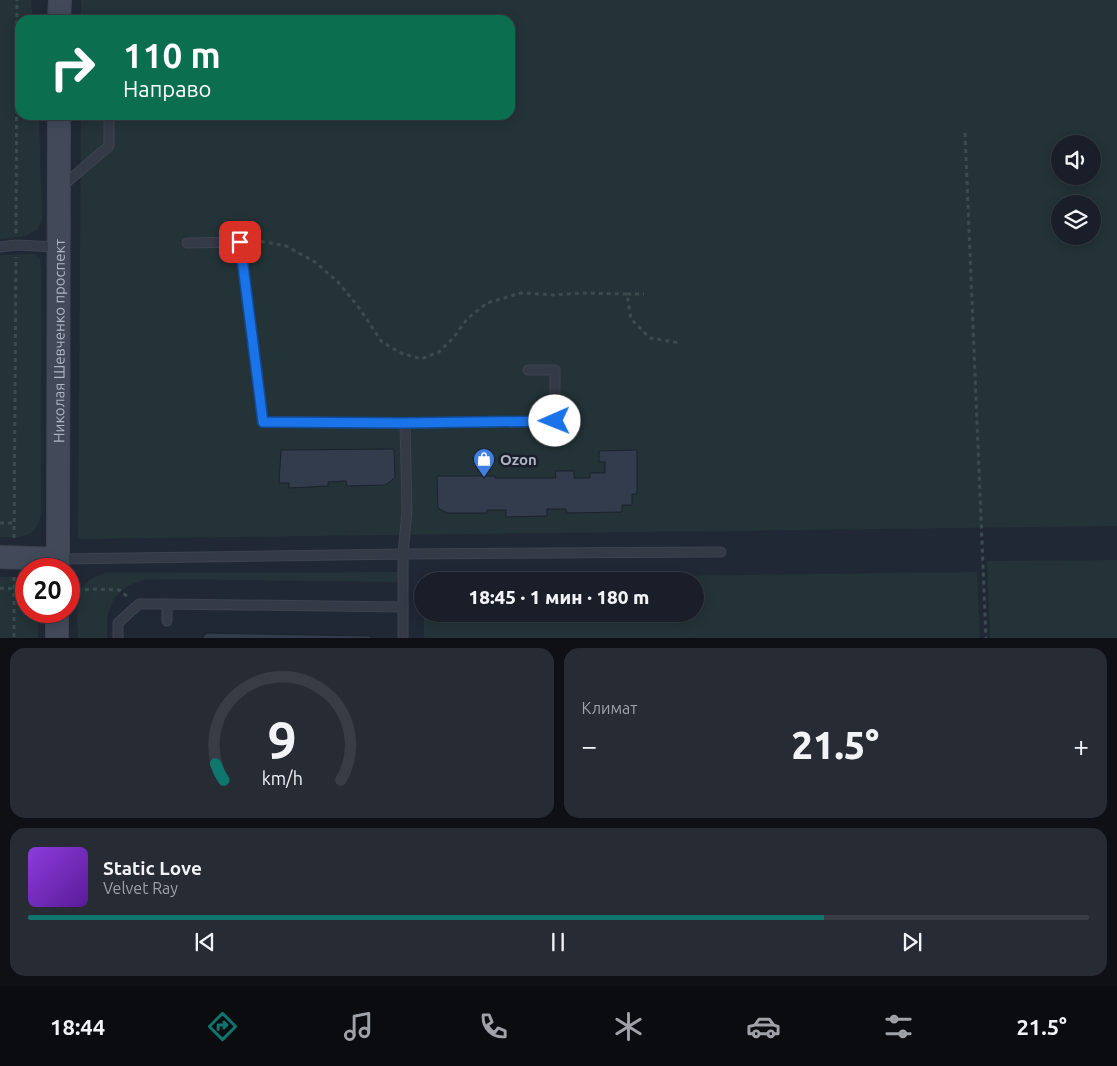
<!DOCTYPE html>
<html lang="ru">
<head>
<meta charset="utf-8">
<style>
  body { margin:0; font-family:Ubuntu,sans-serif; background:#262b34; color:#f1f3f6; height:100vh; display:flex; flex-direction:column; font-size:19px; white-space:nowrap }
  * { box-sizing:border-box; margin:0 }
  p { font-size:16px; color:#9fa2a8 }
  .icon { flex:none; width:28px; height:28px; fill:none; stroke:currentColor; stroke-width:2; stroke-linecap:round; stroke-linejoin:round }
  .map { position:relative; height:638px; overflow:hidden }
  .drawer { display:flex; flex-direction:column; gap:10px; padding:10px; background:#0e1016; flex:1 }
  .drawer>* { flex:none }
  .hud { position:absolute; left:15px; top:15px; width:500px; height:105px; border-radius:15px; box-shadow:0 2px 12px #0003,0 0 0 1px #373c45; background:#0b6e4f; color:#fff; overflow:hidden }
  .fabs { position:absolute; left:1051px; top:135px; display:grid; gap:10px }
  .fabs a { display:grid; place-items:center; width:50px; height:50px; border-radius:50%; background:#191e28; box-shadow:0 2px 12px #0003,0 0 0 1px #373c45; font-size:25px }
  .speed { position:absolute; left:15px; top:558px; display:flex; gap:10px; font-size:25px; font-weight:700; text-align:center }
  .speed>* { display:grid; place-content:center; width:65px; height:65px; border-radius:50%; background:#191e28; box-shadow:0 2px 12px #0003,0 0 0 1px #373c45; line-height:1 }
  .speed .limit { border:8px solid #d22; background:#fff; color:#111 }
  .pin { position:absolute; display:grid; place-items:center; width:42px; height:42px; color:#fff; margin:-21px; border-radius:10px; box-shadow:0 2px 8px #0006 }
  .me { position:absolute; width:55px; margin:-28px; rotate:269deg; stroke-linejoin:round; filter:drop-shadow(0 0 4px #0008) }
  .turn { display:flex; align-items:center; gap:18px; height:105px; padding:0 25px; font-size:22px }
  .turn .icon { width:65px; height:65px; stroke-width:2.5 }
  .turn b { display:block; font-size:35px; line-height:42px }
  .big { font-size:38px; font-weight:800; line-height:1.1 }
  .drawer .tile { flex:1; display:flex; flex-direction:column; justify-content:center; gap:8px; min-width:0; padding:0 18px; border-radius:15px; background:#262b34 }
  .drawer .dial { align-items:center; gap:0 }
  .dial svg { height:130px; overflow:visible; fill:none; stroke:#373c45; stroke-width:7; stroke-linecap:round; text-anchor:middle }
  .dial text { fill:#f1f3f6; stroke:none }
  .song { display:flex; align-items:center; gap:15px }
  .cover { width:60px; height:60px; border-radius:8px; background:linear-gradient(135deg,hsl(270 70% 55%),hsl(270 70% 35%)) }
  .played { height:5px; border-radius:2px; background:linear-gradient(90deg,#0f766e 75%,#373c45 75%) }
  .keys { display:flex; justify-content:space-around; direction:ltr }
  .heat { display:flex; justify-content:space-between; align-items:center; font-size:28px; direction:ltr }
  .drawer .tiles { flex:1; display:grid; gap:10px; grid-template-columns:1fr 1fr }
  .tile:last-child { grid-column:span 2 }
  .trip { position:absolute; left:414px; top:572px; width:290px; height:50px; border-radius:25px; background:#191e28; box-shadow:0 2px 12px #0003,0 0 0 1px #373c45; font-weight:800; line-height:50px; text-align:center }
  .tab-bar { display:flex; height:80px; justify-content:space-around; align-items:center; background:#0a0c10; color:#9fa2a8 }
  .tab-bar .icon { width:35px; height:35px }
  .tab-bar .current { color:#0f766e }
  .tab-bar b { font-size:22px; color:#f1f3f6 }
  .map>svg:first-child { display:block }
  .green { fill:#233337; fill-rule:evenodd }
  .building { fill:#333c4c; stroke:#1c212d }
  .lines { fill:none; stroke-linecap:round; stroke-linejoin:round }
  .lane-casing { stroke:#3e4350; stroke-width:11 }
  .secondary-casing { stroke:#3e4350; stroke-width:24 }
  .path { stroke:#3b4c4f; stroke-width:3; stroke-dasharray:4 4; stroke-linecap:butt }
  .lane { stroke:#343a46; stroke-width:9 }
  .secondary { stroke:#424959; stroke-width:22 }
  .route-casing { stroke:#114b97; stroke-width:12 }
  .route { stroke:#1a73e8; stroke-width:9 }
  .labels { text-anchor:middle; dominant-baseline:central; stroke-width:5; stroke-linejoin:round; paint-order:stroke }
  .street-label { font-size:15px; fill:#aeb5c3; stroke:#1a1f2b }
  .poi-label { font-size:15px; font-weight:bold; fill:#aeb5c3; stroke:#1a1f2b; text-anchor:start }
</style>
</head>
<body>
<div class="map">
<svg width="1117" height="639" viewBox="0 0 1117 639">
  <rect width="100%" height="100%" fill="#212835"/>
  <g class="green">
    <path d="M0,0H31L33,20H20V115H39L42,219L38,229L25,236L0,239Z"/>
    <path d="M81,0H1117V526L78,539L81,115H510V20H81ZM1060,144H1092V176H1060ZM1060,204H1092V236H1060Z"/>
    <path d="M35,254L40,260L41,268V513C40,518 39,525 35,529C28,539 11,537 0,537V255Z"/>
    <path d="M1117,560V638H990L987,561Z"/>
    <path d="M399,572L397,582L145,579L128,586L114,598L107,617V638L78,639C78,623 74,597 84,585C89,579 98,576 105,573Z"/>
    <path d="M977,572L980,638H424V614H695V581H424V579Z"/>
    <path d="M0,577H22L26,580V611H38V638H0Z"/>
  </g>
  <g class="building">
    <path d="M394,449L395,477L390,482L385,485L347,486L346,481L328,482V486L289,488V483H279L281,450Z"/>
    <path d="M637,450V494H632V505H622V512L567,513L566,509H547V516L506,517V510H487V513H447L438,508L437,476H495V478H556L555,471H574V478H590V473H605V462H599V451Z"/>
    <path d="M206,633L370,636L372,639H202Z"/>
  </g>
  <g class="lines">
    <g class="lane-casing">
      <g id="lane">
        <path d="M61,187L109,146V115"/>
        <path d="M187,243L240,242L263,422L405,423"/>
        <path d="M0,247L16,245L58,247"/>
        <path d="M528,370H555V421L405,423L407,511L403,554L721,552"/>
        <path d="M58,559L403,554V607"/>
        <path d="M167,621V604L403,607V639"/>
        <path d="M118,639V623L139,604H167"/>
      </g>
    </g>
    <g class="secondary-casing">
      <g id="secondary">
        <path d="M59,20L60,0"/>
        <path d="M0,557L58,559"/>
        <path id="s1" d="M58,569L59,115"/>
        <path d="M57,639V611"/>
      </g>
    </g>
    <g class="path">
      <path d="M965,133L986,639"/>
      <path d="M16,233L17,0"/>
      <path d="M253,241H259L286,246L315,262L338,282L357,305L382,342L401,353L421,359L439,352L454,337L467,319L487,303L521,293L553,295L581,293L627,294L631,319L650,338L680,343"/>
      <path d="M627,294H644"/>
      <path d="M0,523H14"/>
      <path d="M14,538L16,257"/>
      <path d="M14,577V639"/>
      <path d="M0,588L26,589"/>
      <path d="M69,591L93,589L119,590L128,597"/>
    </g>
    <use href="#lane" class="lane"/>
    <use href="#secondary" class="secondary"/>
  </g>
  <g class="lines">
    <g class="route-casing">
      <path id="route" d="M240,242L263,422L405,423L555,421"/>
    </g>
    <use href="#route" class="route"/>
  </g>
  <defs>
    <g id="shop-pin" transform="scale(1.125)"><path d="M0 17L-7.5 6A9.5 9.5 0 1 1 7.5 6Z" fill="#3f7fe0" stroke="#1a1f2b"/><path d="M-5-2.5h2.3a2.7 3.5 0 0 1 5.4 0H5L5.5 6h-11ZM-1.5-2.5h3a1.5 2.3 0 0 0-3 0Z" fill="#fff"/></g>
  </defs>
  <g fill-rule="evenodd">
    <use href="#shop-pin" x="484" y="459"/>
  </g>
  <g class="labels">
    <g class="street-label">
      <text stroke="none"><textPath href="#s1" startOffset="228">Николая Шевченко проспект</textPath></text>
    </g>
    <g class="poi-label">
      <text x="500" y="459">Ozon</text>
    </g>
  </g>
</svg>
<div class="fabs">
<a><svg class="icon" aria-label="sound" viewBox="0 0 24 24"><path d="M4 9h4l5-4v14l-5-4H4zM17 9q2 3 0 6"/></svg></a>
<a><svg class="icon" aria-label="layers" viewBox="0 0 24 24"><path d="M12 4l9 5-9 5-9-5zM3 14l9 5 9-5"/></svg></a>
</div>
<div class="speed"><div class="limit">20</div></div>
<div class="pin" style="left:240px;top:242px;background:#d93025"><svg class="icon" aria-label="arrive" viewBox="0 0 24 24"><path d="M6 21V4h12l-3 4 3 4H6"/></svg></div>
<svg class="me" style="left:555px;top:421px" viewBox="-20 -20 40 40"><circle r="19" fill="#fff"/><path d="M0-13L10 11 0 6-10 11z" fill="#1a73e8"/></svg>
<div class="trip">18:45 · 1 мин · 180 m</div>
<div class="hud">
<div class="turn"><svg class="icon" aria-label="right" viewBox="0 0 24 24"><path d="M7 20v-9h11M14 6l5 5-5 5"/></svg><div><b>110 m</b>Направо</div></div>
</div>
</div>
<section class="drawer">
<div class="tiles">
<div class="tile dial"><svg viewBox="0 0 100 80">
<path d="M14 69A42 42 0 1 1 86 69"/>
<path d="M14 69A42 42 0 0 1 9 59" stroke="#0f766e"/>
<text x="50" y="56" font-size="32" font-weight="700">9</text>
<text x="50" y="72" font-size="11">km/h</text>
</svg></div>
<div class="tile"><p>Климат</p>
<div class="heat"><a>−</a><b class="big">21.5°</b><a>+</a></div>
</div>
<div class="tile">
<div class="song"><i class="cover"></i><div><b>Static Love</b><p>Velvet Ray</p></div></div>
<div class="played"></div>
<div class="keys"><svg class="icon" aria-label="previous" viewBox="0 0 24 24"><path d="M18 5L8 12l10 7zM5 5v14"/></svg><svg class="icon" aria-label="pause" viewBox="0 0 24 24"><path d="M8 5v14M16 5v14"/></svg><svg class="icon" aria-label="next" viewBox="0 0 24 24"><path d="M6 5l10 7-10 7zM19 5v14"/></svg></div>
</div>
</div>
</section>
<nav class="tab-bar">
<b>18:44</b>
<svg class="icon current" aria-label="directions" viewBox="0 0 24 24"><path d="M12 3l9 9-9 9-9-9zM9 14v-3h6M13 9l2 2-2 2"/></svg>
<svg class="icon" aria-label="music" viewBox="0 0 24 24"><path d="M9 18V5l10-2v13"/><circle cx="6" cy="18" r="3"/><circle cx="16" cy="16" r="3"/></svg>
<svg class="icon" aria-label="phone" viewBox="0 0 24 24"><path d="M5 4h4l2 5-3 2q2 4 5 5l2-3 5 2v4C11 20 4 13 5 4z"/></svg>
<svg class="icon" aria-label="climate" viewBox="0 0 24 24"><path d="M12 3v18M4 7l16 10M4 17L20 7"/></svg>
<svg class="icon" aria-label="car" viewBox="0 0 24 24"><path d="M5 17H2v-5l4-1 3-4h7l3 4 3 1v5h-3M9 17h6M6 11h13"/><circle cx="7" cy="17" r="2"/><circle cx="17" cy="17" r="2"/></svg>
<svg class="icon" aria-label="filters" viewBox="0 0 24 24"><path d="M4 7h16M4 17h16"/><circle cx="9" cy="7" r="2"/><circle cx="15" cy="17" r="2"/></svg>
<b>21.5°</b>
</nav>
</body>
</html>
